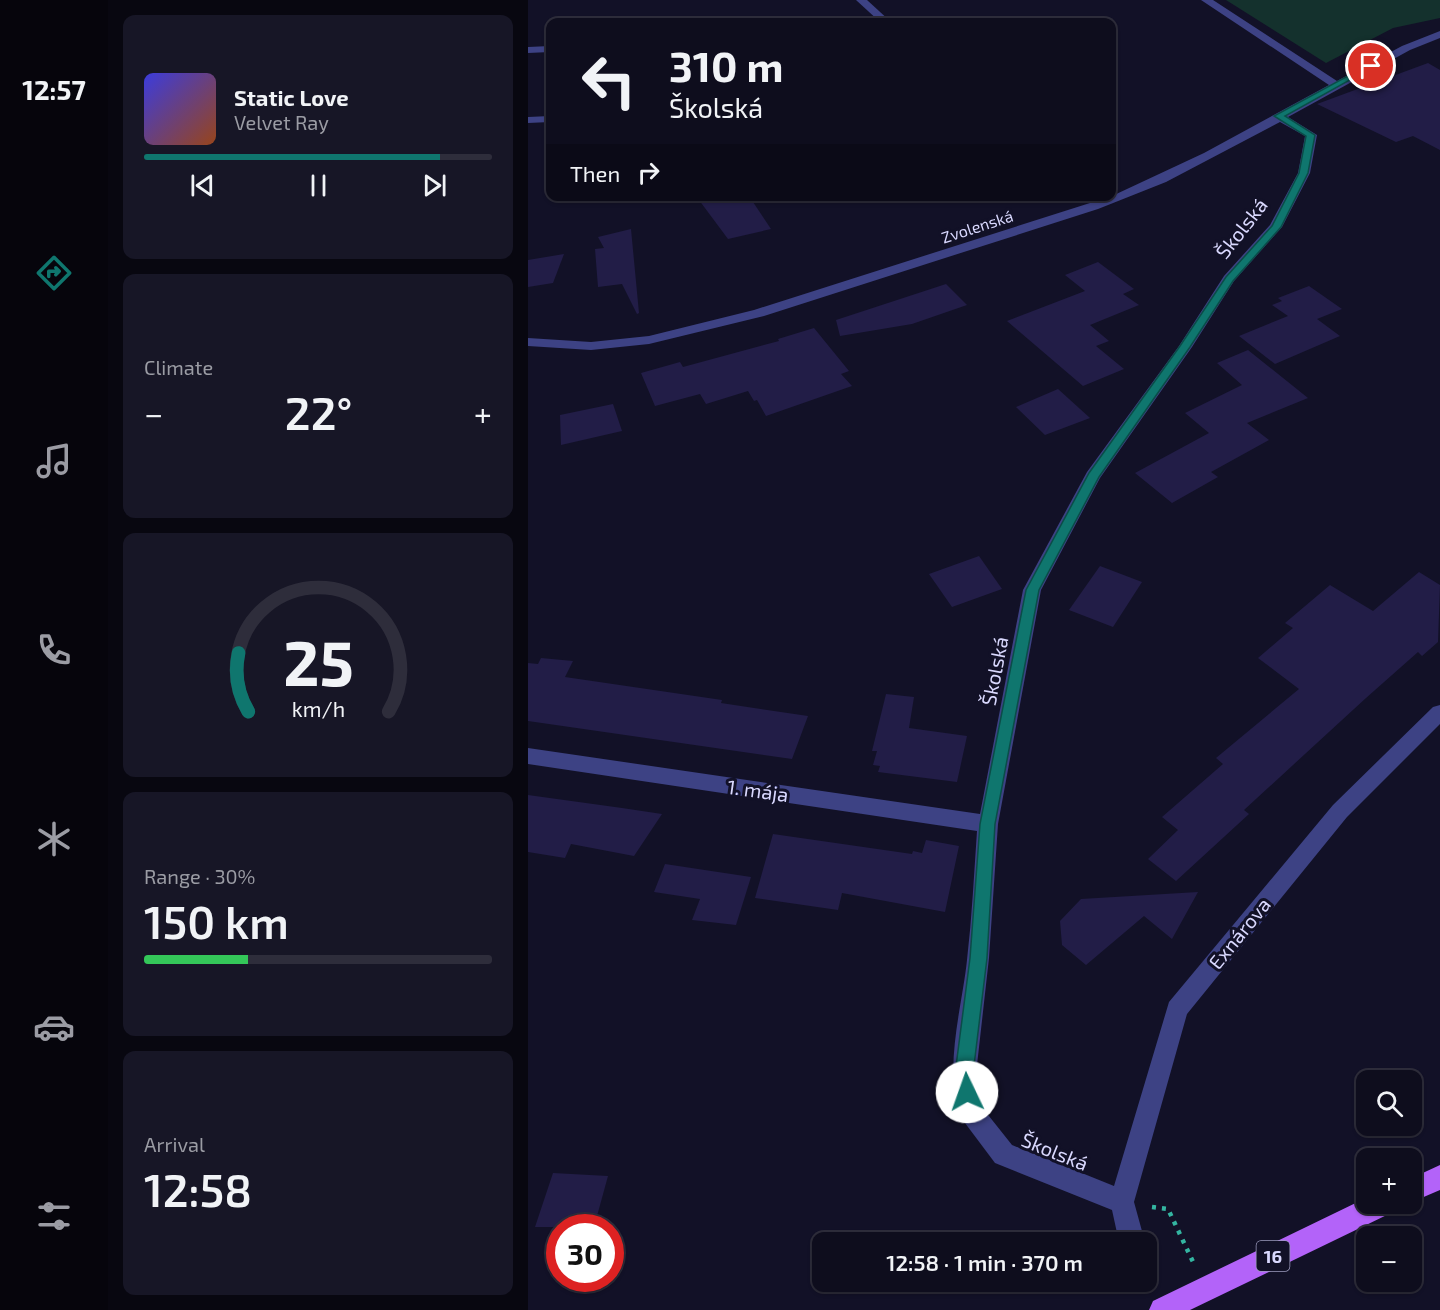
<!DOCTYPE html>
<html lang="en">
<head>
<meta charset="utf-8">
<style>
  body { margin:0; font-family:"Exo 2",sans-serif; background:#171626; color:#f1f3f6; height:100vh; display:flex; flex-direction:column; font-size:22px; white-space:nowrap }
  * { box-sizing:border-box; margin:0 }
  p { font-size:20px; color:#9b9ca4 }
  .icon { flex:none; width:33px; height:33px; fill:none; stroke:currentColor; stroke-width:2; stroke-linecap:round; stroke-linejoin:round }
  .map { position:relative; flex:1; overflow:hidden }
  .drawer { display:flex; flex-direction:column; gap:15px; padding:15px; background:#080710; width:420px }
  .drawer>* { flex:none }
  .hud { position:absolute; left:18px; top:18px; width:570px; height:183px; border-radius:12px; box-shadow:0 2px 4px #0004,0 0 0 2px #2e2d3b; background:#0e0d1d; color:#f1f3f6; overflow:hidden }
  .buttons { position:absolute; left:828px; top:1070px; display:grid; gap:12px }
  .buttons a { display:grid; place-items:center; width:66px; height:66px; border-radius:12px; background:#0e0d1d; box-shadow:0 2px 4px #0004,0 0 0 2px #2e2d3b; font-size:30px }
  .speed { position:absolute; left:18px; top:1214px; display:flex; gap:12px; font-size:30px; font-weight:700; text-align:center }
  .speed>* { display:grid; place-content:center; width:78px; height:78px; border-radius:50%; background:#0e0d1d; box-shadow:0 2px 4px #0004,0 0 0 2px #2e2d3b; line-height:1 }
  .speed .limit { border:9px solid #d22; background:#fff; color:#111 }
  .pin { position:absolute; display:grid; place-items:center; width:51px; height:51px; color:#fff; margin:-26px; border:3px solid #fff; border-radius:50%; box-shadow:0 2px 6px #0007 }
  .me { position:absolute; width:66px; margin:-33px; rotate:357deg; stroke-linejoin:round; filter:drop-shadow(0 0 4px #0008) }
  .turn { display:flex; align-items:center; gap:21px; height:126px; padding:0 24px; font-size:27px }
  .turn .icon { width:78px; height:78px; stroke-width:2.5 }
  .turn b { display:block; font-size:42px; line-height:51px }
  .then { display:flex; align-items:center; height:57px; padding:0 24px; background:#0003; gap:12px; font-size:22px }
  .big { font-size:45px; font-weight:600; line-height:1.1 }
  .drawer .tile { flex:1; display:flex; flex-direction:column; justify-content:center; gap:9px; min-width:0; padding:0 21px; border-radius:12px; background:#171626 }
  .drawer .dial { align-items:center; gap:0 }
  .dial svg { height:156px; overflow:visible; fill:none; stroke:#2e2d3b; stroke-width:7; stroke-linecap:round; text-anchor:middle }
  .dial text { fill:#f1f3f6; stroke:none }
  .song { display:flex; align-items:center; gap:18px }
  .cover { width:72px; height:72px; border-radius:9px; background:linear-gradient(135deg,hsl(240 70% 55%),hsl(20 70% 35%)) }
  .played { height:6px; border-radius:3px; background:linear-gradient(90deg,#0f766e 85%,#2e2d3b 85%) }
  .keys { display:flex; justify-content:space-around; direction:ltr }
  .heat { display:flex; justify-content:space-between; align-items:center; font-size:33px; direction:ltr }
  .charge { height:9px; border-radius:4px; background:linear-gradient(90deg,#34c759 30%,#2e2d3b 0) }
  .trip { position:absolute; left:284px; top:1232px; width:345px; height:60px; border-radius:12px; background:#0e0d1d; box-shadow:0 2px 4px #0004,0 0 0 2px #2e2d3b; font-weight:600; line-height:60px; text-align:center }
  main { display:flex; flex:1; min-height:0 }
  .tabs { display:flex; flex-direction:column; width:108px; justify-content:space-around; align-items:center; background:#06050c; color:#9b9ca4 }
  .tabs .icon { width:42px; height:42px }
  .tabs .selected { color:#0f766e }
  .tabs b { font-size:27px; color:#f1f3f6 }
  .map>svg:first-child { display:block }
  .green { fill:#14312d }
  .building { fill:#221d47 }
  .lines { fill:none; stroke-linecap:round; stroke-linejoin:round }
  .path { stroke:#34b5a1; stroke-width:4.5; stroke-dasharray:4 6; stroke-linecap:butt }
  .minor { fill:#3d4284; fill-rule:evenodd }
  .major { fill:#b363f9; fill-rule:evenodd }
  .route { fill:#0f766e; stroke:#0a4d48; stroke-width:1.5 }
  .labels { text-anchor:middle; dominant-baseline:central; stroke-width:6; stroke-linejoin:round; paint-order:stroke }
  .far-street-label { font-size:16px; fill:#d9d8fe; stroke:#121127 }
  .shield { fill:#121127; stroke:#9d9cbe; stroke-width:1.5 }
  .shield-label { font-size:18px; font-weight:bold; fill:#d9d8fe }
  .street-label { font-size:20px; fill:#d9d8fe; stroke:#121127 }
</style>
</head>
<body>
<main>
<nav class="tabs">
<b>12:57</b>
<svg class="icon selected" aria-label="directions" viewBox="0 0 24 24"><path d="M12 3l9 9-9 9-9-9zM9 14v-3h6M13 9l2 2-2 2"/></svg>
<svg class="icon" aria-label="music" viewBox="0 0 24 24"><path d="M9 18V5l10-2v13"/><circle cx="6" cy="18" r="3"/><circle cx="16" cy="16" r="3"/></svg>
<svg class="icon" aria-label="phone" viewBox="0 0 24 24"><path d="M5 4h4l2 5-3 2q2 4 5 5l2-3 5 2v4C11 20 4 13 5 4z"/></svg>
<svg class="icon" aria-label="climate" viewBox="0 0 24 24"><path d="M12 3v18M4 7l16 10M4 17L20 7"/></svg>
<svg class="icon" aria-label="car" viewBox="0 0 24 24"><path d="M5 17H2v-5l4-1 3-4h7l3 4 3 1v5h-3M9 17h6M6 11h13"/><circle cx="7" cy="17" r="2"/><circle cx="17" cy="17" r="2"/></svg>
<svg class="icon" aria-label="filters" viewBox="0 0 24 24"><path d="M4 7h16M4 17h16"/><circle cx="9" cy="7" r="2"/><circle cx="15" cy="17" r="2"/></svg>
</nav>
<section class="drawer">
<div class="tile">
<div class="song"><i class="cover"></i><div><b>Static Love</b><p>Velvet Ray</p></div></div>
<div class="played"></div>
<div class="keys"><svg class="icon" aria-label="previous" viewBox="0 0 24 24"><path d="M18 5L8 12l10 7zM5 5v14"/></svg><svg class="icon" aria-label="pause" viewBox="0 0 24 24"><path d="M8 5v14M16 5v14"/></svg><svg class="icon" aria-label="next" viewBox="0 0 24 24"><path d="M6 5l10 7-10 7zM19 5v14"/></svg></div>
</div>
<div class="tile"><p>Climate</p>
<div class="heat"><a>−</a><b class="big">22°</b><a>+</a></div>
</div>
<div class="tile dial"><svg viewBox="0 0 100 80">
<path d="M14 69A42 42 0 1 1 86 69"/>
<path d="M14 69A42 42 0 0 1 9 39" stroke="#0f766e"/>
<text x="50" y="56" font-size="32" font-weight="700">25</text>
<text x="50" y="72" font-size="11">km/h</text>
</svg></div>
<div class="tile"><p>Range · 30%</p><b class="big">150 km</b><div class="charge"></div></div>
<div class="tile"><p>Arrival</p><b class="big">12:58</b></div>
</section>
<div class="map">
<svg width="912" height="1310" viewBox="0 0 912 1310">
  <rect width="100%" height="100%" fill="#121127"/>
  <path class="green" d="M698,0H912V18L865,28L798,63Z"/>
  <g class="building">
    <path d="M900,63L912,70V150L885,136L868,142L789,104Z"/>
    <path d="M168,196H221L243,229L200,239Z"/>
    <path d="M103,229L111,313L109,314L94,284L70,287L67,249L76,248L70,237Z"/>
    <path d="M36,254L25,283L0,287V260Z"/>
    <path d="M570,262L606,289L595,294L611,305L562,325L581,341L568,346L596,369L555,386L479,321L557,291L537,275Z"/>
    <path d="M418,284L439,305L384,324L312,336L308,320Z"/>
    <path d="M781,286L814,309L789,319L812,336L747,364L711,336L760,316L744,305L754,301L750,298Z"/>
    <path d="M286,328L321,371L313,374L324,386L238,416L229,400L226,401L220,391L178,404L172,394L127,406L113,373L152,362L155,367L251,341L250,339Z"/>
    <path d="M720,350L780,398L719,423L741,440L683,472L690,477L644,503L607,473L681,433L657,413L714,385L689,363Z"/>
    <path d="M530,389L562,418L517,435L488,407Z"/>
    <path d="M85,404L94,431L33,445L32,415Z"/>
    <path d="M451,556L474,589L424,607L401,574Z"/>
    <path d="M572,566L614,582L585,627L541,610Z"/>
    <path d="M891,572L912,585L910,642L894,656L890,652L838,698L716,810L721,814L648,881L620,859L650,830L634,817L695,764L688,758L771,689L730,658L765,628L757,623L802,585L845,611Z"/>
    <path d="M13,658L45,661L37,677L194,700L193,703L280,716L264,759L0,721V663L10,664Z"/>
    <path d="M358,694L386,697L381,728L439,736L429,782L350,772L352,766L345,765L349,751H344Z"/>
    <path d="M0,795L94,808L134,814L106,856L43,844L37,858L0,852Z"/>
    <path d="M245,834L384,854L385,851L394,853L398,840L431,846L417,912L314,893L310,910L227,898Z"/>
    <path d="M137,864L223,877L208,925L164,920L172,899L126,892Z"/>
    <path d="M670,892L644,939L616,916L558,965L534,945L532,921L553,899Z"/>
    <path d="M25,1173L80,1176L66,1227H7Z"/>
  </g>
  <g class="lines">
    <path class="path" d="M624,1207L640,1209L666,1264"/>
    <g class="minor">
      <path d="M328,0H339L363,22H352Z"/>
      <path d="M673,0H685L809,81L874,46L912,31V38L882,50L760,117L789,135L782,173L754,227L706,281L664,347L572,478L513,590L470,824L461,958L448,1074L453,1106L484,1145L586,1186L641,1002L805,805L905,707L912,705V724L819,817L659,1014L606,1202L617,1242H591L584,1210L467,1163L434,1119C414,1073 434,1008 439,960C444,917 446,874 449,831L0,764V748L452,814L495,590L559,472L651,346L696,276L742,225L770,173L777,136L752,122L638,182L570,209L236,316L121,344L63,350L0,346V338L63,342L121,336L226,310L584,196L676,153L801,85Z"/>
      <path d="M22,46V52L0,53V47Z"/>
      <path d="M22,116V122L0,123V117Z"/>
    </g>
    <g class="major">
      <path d="M912,1165V1190L884,1202V1178Z"/>
      <path d="M838,1198V1203H868L865,1212L662,1310H621L625,1301Z"/>
    </g>
  </g>
  <path class="route" d="M840,65L847,66L757,116L787,135L780,173L753,227L705,281L662,347L571,477L511,590L467,824L459,958L445,1074L448,1092L445,1099L439,1101L433,1099L427,1074L442,958L452,824L498,590L561,473L652,346L698,277L744,226L771,173L778,136L746,116Z"/>
  <g class="labels">
    <g class="far-street-label">
      <text transform="translate(449 226) rotate(-18)">Zvolenská</text>
    </g>
    <rect class="shield" x="728.5" y="1241" width="33" height="30" rx="4.5"/>
    <g class="shield-label">
      <text x="745" y="1256">16</text>
    </g>
    <g class="street-label">
      <text transform="translate(713 228) rotate(-52)">Školská</text>
      <text transform="translate(466 671) rotate(-79)">Školská</text>
      <text transform="translate(230 790) rotate(8)">1. mája</text>
      <text transform="translate(711 933) rotate(-51)">Exnárova</text>
      <text transform="translate(527 1151) rotate(22)">Školská</text>
    </g>
  </g>
</svg>
<div class="buttons">
<a><svg class="icon" aria-label="search" viewBox="0 0 24 24"><circle cx="10" cy="10" r="6"/><path d="M15 15l6 6"/></svg></a>
<a>+</a>
<a>−</a>
</div>
<div class="speed"><div class="limit">30</div></div>
<div class="pin" style="left:843px;top:66px;background:#d93025"><svg class="icon" aria-label="arrive" viewBox="0 0 24 24"><path d="M6 21V4h12l-3 4 3 4H6"/></svg></div>
<svg class="me" style="left:439px;top:1092px" viewBox="-20 -20 40 40"><circle r="19" fill="#fff"/><path d="M0-13L10 11 0 6-10 11z" fill="#0f766e"/></svg>
<div class="trip">12:58 · 1 min · 370 m</div>
<div class="hud">
<div class="turn"><svg class="icon" aria-label="left" viewBox="0 0 24 24"><path d="M17 20v-9H6M10 6l-5 5 5 5"/></svg><div><b>310 m</b>Školská</div></div>
<div class="then">Then<svg class="icon" aria-label="right" viewBox="0 0 24 24"><path d="M7 20v-9h11M14 6l5 5-5 5"/></svg></div>
</div>
</div>
</main>
</body>
</html>
